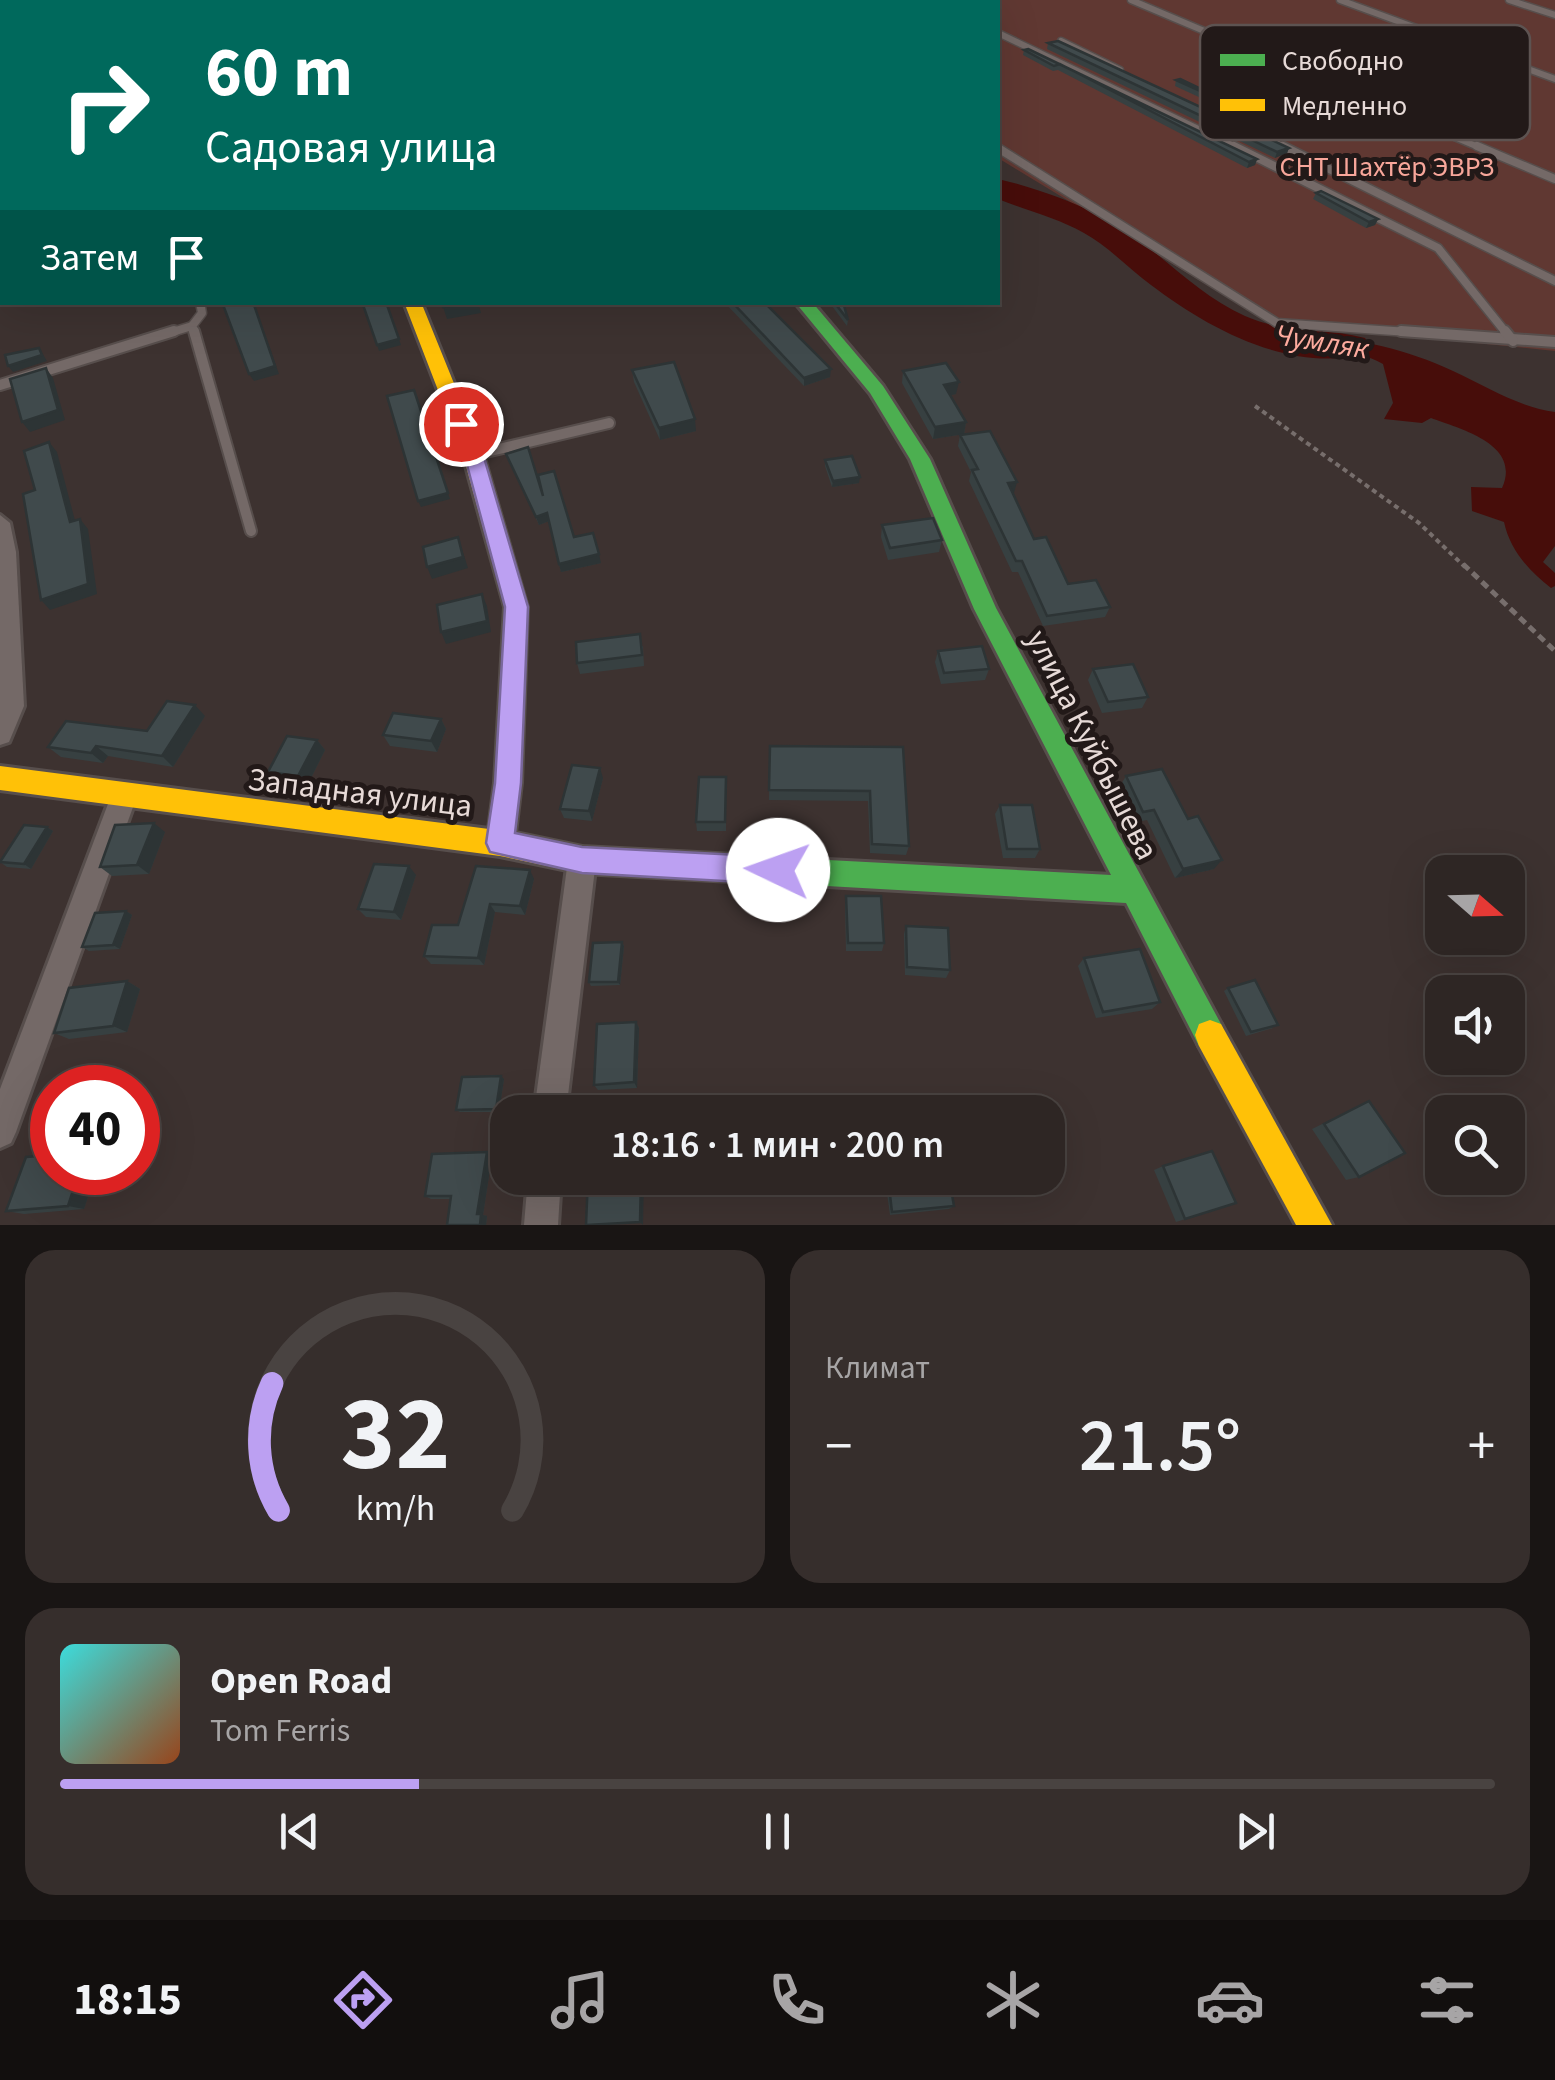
<!DOCTYPE html>
<html lang="ru">
<head>
<meta charset="utf-8">
<style>
  body { margin:0; font-family:"Source Sans 3",sans-serif; background:#362e2c; color:#f1f3f6; height:100vh; display:flex; flex-direction:column; font-size:38px; white-space:nowrap }
  * { box-sizing:border-box; margin:0 }
  p { font-size:32px; color:#a7a5a6 }
  .icon { flex:none; width:55px; height:55px; fill:none; stroke:currentColor; stroke-width:2; stroke-linecap:round; stroke-linejoin:round }
  .map { position:relative; height:1225px; overflow:hidden }
  .panel { display:flex; flex-direction:column; gap:25px; padding:25px; background:#191514; flex:1 }
  .panel>* { flex:none }
  .top-card { position:absolute; left:0px; top:0px; width:1000px; height:305px; box-shadow:0 10px 40px #0002,0 0 0 2px #494341; background:#00695c; color:#fff; overflow:hidden }
  .needle { width:65px; rotate:110deg }
  .tools { position:absolute; left:1425px; top:855px; display:grid; gap:20px }
  .tools a { display:grid; place-items:center; width:100px; height:100px; border-radius:20px; background:#2e2624; box-shadow:0 10px 40px #0002,0 0 0 2px #494341; font-size:50px }
  .speed { position:absolute; left:30px; top:1065px; display:flex; gap:20px; font-size:50px; font-weight:700; text-align:center }
  .speed>* { display:grid; place-content:center; width:130px; height:130px; border-radius:50%; background:#2e2624; box-shadow:0 10px 40px #0002,0 0 0 2px #494341; line-height:1 }
  .speed .limit { border:15px solid #d22; background:#fff; color:#111 }
  .pin { position:absolute; display:grid; place-items:center; width:85px; height:85px; color:#fff; margin:-42px; border:5px solid #fff; border-radius:50%; box-shadow:0 2px 10px #0007 }
  .me { position:absolute; width:110px; margin:-55px; rotate:273deg; stroke-linejoin:round; filter:drop-shadow(0 0 8px #0008) }
  .turn { display:flex; align-items:center; gap:35px; height:210px; padding:0 40px; font-size:45px }
  .turn .icon { width:130px; height:130px; stroke-width:2.5 }
  .turn b { display:block; font-size:70px; line-height:85px }
  .then { display:flex; align-items:center; height:95px; padding:0 40px; background:#0003; gap:20px; font-size:38px }
  .big { font-size:75px; font-weight:600; line-height:1.1 }
  .panel .card { flex:1; display:flex; flex-direction:column; justify-content:center; gap:15px; min-width:0; padding:0 35px; border-radius:30px; background:#362e2c }
  .panel .dial { align-items:center; gap:0 }
  .dial svg { height:260px; overflow:visible; fill:none; stroke:#494341; stroke-width:7; stroke-linecap:round; text-anchor:middle }
  .dial text { fill:#f1f3f6; stroke:none }
  .song { display:flex; align-items:center; gap:30px }
  .cover { width:120px; height:120px; border-radius:15px; background:linear-gradient(135deg,hsl(180 70% 55%),hsl(20 70% 35%)) }
  .played { height:10px; border-radius:5px; background:linear-gradient(90deg,#bca0f2 25%,#494341 25%) }
  .keys { display:flex; justify-content:space-around; direction:ltr }
  .heat { display:flex; justify-content:space-between; align-items:center; font-size:55px; direction:ltr }
  .panel .tiles { flex:1; display:grid; gap:25px; grid-template-columns:1fr 1fr }
  .card:last-child { grid-column:span 2 }
  .trip { position:absolute; left:490px; top:1095px; width:575px; height:100px; border-radius:30px; background:#2e2624; box-shadow:0 10px 40px #0002,0 0 0 2px #494341; font-weight:600; line-height:100px; text-align:center }
  .menu { display:flex; height:160px; justify-content:space-around; align-items:center; background:#120f0e; color:#a7a5a6 }
  .menu .icon { width:70px; height:70px }
  .menu .active { color:#bca0f2 }
  .menu b { font-size:45px; color:#f1f3f6 }
  .map>svg:first-child { display:block }
  .green { fill:#603832 }
  .water { fill:#470d0a }
  .lines { fill:none; stroke-linecap:round; stroke-linejoin:round }
  .river { fill:#470d0a; fill-rule:evenodd }
  .lane-far2-casing { stroke:#574e4c; stroke-width:9 }
  .lane-far1-casing { stroke:#574e4c; stroke-width:11 }
  .lane-casing { stroke:#574e4c; stroke-width:14 }
  .street-casing { stroke:#574e4c; stroke-width:6 }
  .fast-casing { stroke:#574e4c; stroke-width:6 }
  .slow-casing { stroke:#574e4c; stroke-width:6 }
  .path-far1 { stroke:#776e6c; stroke-width:4; stroke-dasharray:5 4; stroke-linecap:butt }
  .path { stroke:#776e6c; stroke-width:5; stroke-dasharray:8 5; stroke-linecap:butt }
  .lane-far2 { stroke:#746967; stroke-width:6 }
  .lane-far1 { stroke:#746967; stroke-width:8 }
  .lane { stroke:#746967; stroke-width:10 }
  .street { fill:#746967; fill-rule:evenodd }
  .fast { fill:#4caf50; fill-rule:evenodd }
  .slow { fill:#ffc107; fill-rule:evenodd }
  .wall { fill:#374041 }
  .shaded-wall { fill:#2d3435 }
  .building { fill:#404a4c; stroke:#2d3435; stroke-width:2.5 }
  .route { fill:#bca0f2; stroke:#7a689d; stroke-width:2.5 }
  .labels { text-anchor:middle; dominant-baseline:central; stroke-width:10; stroke-linejoin:round; paint-order:stroke }
  .far-park-label { font-size:28px; fill:#f8a69a; stroke:#221918 }
  .far-water-label { font-size:30px; font-style:italic; fill:#fdab9e; stroke:#221918 }
  .street-label { font-size:32px; fill:#e7dad7; stroke:#221918 }
  .key { fill:#221918; stroke:#5d5351; stroke-width:2.5 }
  .key-label { font-size:28px; fill:#e7dad7 }
</style>
</head>
<body>
<div class="map">
<svg width="1555" height="1225" viewBox="0 0 1555 1225">
  <rect width="100%" height="100%" fill="#3d3230"/>
  <path class="green" d="M805,0H1555V351L1268,322L998,158V2H802Z"/>
  <path class="water" d="M1308,335C1360,339 1406,349 1453,371C1486,386 1518,407 1555,412V546L1543,562L1555,573V586L1551,588C1529,571 1510,550 1504,522L1472,511L1471,487L1502,488C1522,444 1460,429 1431,418L1422,423L1384,419L1393,403L1383,364C1353,346 1320,355 1286,349L1294,338Z"/>
  <g class="lines">
    <g class="river">
      <path d="M675,0H700L702,2H677Z"/>
      <path d="M998,179C1033,187 1075,202 1106,219C1155,245 1193,293 1245,316C1289,335 1323,327 1365,338L1370,346L1365,354C1290,373 1209,329 1151,285C1129,269 1108,246 1084,233C1058,218 1025,210 998,199Z"/>
    </g>
    <g class="lane-far2-casing">
      <g id="lane-far2">
        <path d="M927,0L933,2"/>
        <path d="M1131,0L1483,149"/>
        <path d="M1340,0L1555,79"/>
        <path d="M1509,0L1555,15"/>
        <path d="M998,33L1240,149"/>
        <path d="M1061,41L1120,70"/>
        <path d="M1250,130L1288,149"/>
      </g>
    </g>
    <g class="lane-far1-casing">
      <g id="lane-far1">
        <path d="M1234,146L1438,248L1507,334"/>
        <path d="M1283,146L1555,281"/>
        <path d="M1477,146L1555,179"/>
        <path d="M998,148L1277,323L1438,334"/>
        <path d="M192,326L202,313L200,302"/>
        <path d="M166,334L192,326L194,334"/>
      </g>
    </g>
    <g class="lane-casing">
      <g id="lane">
        <path d="M194,331L251,531"/>
        <path d="M1401,331L1555,342"/>
        <path d="M1505,331L1513,341"/>
        <path d="M0,385L174,331"/>
        <path d="M473,455L609,423"/>
      </g>
    </g>
    <g class="street-casing">
      <g id="street">
        <path d="M288,0H298L299,2H289Z"/>
        <rect x="0" y="37" width="2" height="6"/>
        <path d="M2,237V252L0,253V238Z"/>
        <path d="M0,515L10,523L16,552L24,706L9,742L0,745Z"/>
        <path d="M124,784L133,788L137,796L16,1132L11,1143L0,1148V1089L111,796L115,788Z"/>
        <path d="M582,847L592,851L596,860L566,1112H534L568,860L572,851Z"/>
        <path d="M528,1178H561L558,1225H524Z"/>
      </g>
    </g>
    <g class="fast-casing">
      <path id="fast" d="M795,302H812L883,386L930,459L996,608L1221,1024L1225,1035L1221,1046L1210,1050L1199,1046L1126,903L809,885L799,881L795,872L799,863L809,859L1111,875L974,609L910,459L870,393Z"/>
    </g>
    <g class="slow-casing">
      <g id="slow">
        <path d="M404,302H421L483,455L527,607L521,783L515,833L582,847L809,859L819,863L823,872L819,881L809,885L582,873L500,856L0,790V766L489,829L495,783L505,607L463,455Z"/>
        <path d="M1210,1020L1221,1024L1332,1225H1296L1199,1046L1195,1035L1199,1024Z"/>
      </g>
    </g>
    <path class="path-far1" d="M1255,406L1419,523L1465,567"/>
    <path class="path" d="M1463,564L1555,651"/>
    <use href="#lane-far2" class="lane-far2"/>
    <use href="#lane-far1" class="lane-far1"/>
    <use href="#lane" class="lane"/>
    <use href="#street" class="street"/>
    <use href="#fast" class="fast"/>
    <use href="#slow" class="slow"/>
  </g>
  <g class="wall">
    <path d="M1048,43L1289,148L1287,153L1275,158L1047,49Z"/>
    <path d="M1028,49L1257,159L1255,165L1247,168L1058,70L1053,71L1023,55L1024,50Z"/>
    <path d="M1176,80L1293,133L1290,139L1175,86Z"/>
    <path d="M1316,193L1378,219L1375,225L1366,228L1313,199Z"/>
    <path d="M724,302H764L830,377L804,386Z"/>
    <path d="M829,302H843L848,320L847,326Z"/>
    <path d="M632,370L696,431L660,440L634,382Z"/>
    <path d="M903,371L956,394L950,395L966,422L964,434L933,439L902,383Z"/>
    <path d="M960,435L1014,493H1013L1034,539L1068,584L1110,607L1105,617L1043,626L1018,572H1012L969,481L971,472L958,446Z"/>
    <path d="M506,454L574,537L601,563L561,572L549,521L539,525Z"/>
    <path d="M825,460L859,483L832,487L825,466Z"/>
    <path d="M882,525L942,540L939,552L888,560L881,537Z"/>
    <path d="M643,646L644,666L580,674L577,663Z"/>
    <path d="M938,651L989,669L985,680L941,684L935,662Z"/>
    <path d="M1093,669L1148,697L1142,708L1102,713L1088,680Z"/>
    <path d="M205,716L173,767L108,756L103,763L61,757L48,747L147,731Z"/>
    <path d="M441,719L446,729L437,752L390,746L383,735Z"/>
    <path d="M317,740L325,750L307,786L277,782L268,772Z"/>
    <path d="M770,746L903,747L909,846L906,855L870,853L868,801L769,800Z"/>
    <path d="M1126,776L1214,869L1175,878L1147,820L1137,822L1120,786Z"/>
    <path d="M726,777V831H697L696,822Z"/>
    <path d="M603,778L592,821L564,818L560,809Z"/>
    <path d="M1000,805L1040,849L1035,858H1003L995,814Z"/>
    <path d="M47,827L53,831L31,869L7,867L0,862Z"/>
    <path d="M165,832L149,874L112,876L100,867Z"/>
    <path d="M476,866L534,879L525,915L495,912L484,965L431,964L424,956L458,925Z"/>
    <path d="M416,875L401,920L366,917L358,909Z"/>
    <path d="M846,896L884,943L882,951H846L845,904Z"/>
    <path d="M126,911L132,915L120,949L89,951L82,947Z"/>
    <path d="M906,926L950,970L946,978L905,975L904,934Z"/>
    <path d="M622,942L624,946L620,985L591,986L589,982Z"/>
    <path d="M1084,958L1160,1002L1152,1009L1096,1018L1078,966Z"/>
    <path d="M127,981L140,989L127,1032L69,1039L54,1033Z"/>
    <path d="M1228,988L1273,1028L1246,1036L1224,991Z"/>
    <path d="M636,1022L639,1028L637,1088L598,1090L594,1085Z"/>
    <path d="M504,1079L499,1112H460L456,1110Z"/>
    <path d="M1369,1101L1359,1177L1346,1180L1312,1129Z"/>
    <path d="M492,1156L483,1215L487,1216L486,1225H447L450,1199H431L425,1196Z"/>
    <path d="M1163,1166L1236,1203L1176,1222L1154,1170Z"/>
    <path d="M52,1172H96L84,1209L24,1214L6,1211Z"/>
    <path d="M885,1178H949L954,1206L949,1209L890,1215Z"/>
  </g>
  <g class="shaded-wall">
    <path d="M1289,148L1287,153L1275,158L1277,152Z"/>
    <path d="M1257,159L1255,165L1247,168L1249,162Z"/>
    <path d="M2,161V181L0,186V165Z"/>
    <path d="M1378,219L1375,225L1366,228L1369,222Z"/>
    <path d="M253,302L279,374L254,381L249,374Z"/>
    <path d="M386,302L401,345L379,351L377,345Z"/>
    <path d="M467,302H478L481,313L447,319L443,307Z"/>
    <path d="M39,348L47,361L13,372L8,366Z"/>
    <path d="M46,368L53,378L65,420L30,432L22,422Z"/>
    <path d="M831,369L830,377L804,386V378Z"/>
    <path d="M959,382L956,394L942,397L944,385Z"/>
    <path d="M414,390L450,499L421,507L418,501Z"/>
    <path d="M695,419L696,431L660,440L659,428Z"/>
    <path d="M966,422L964,434L933,439L935,427Z"/>
    <path d="M49,442L57,452L78,532L70,522Z"/>
    <path d="M860,477L859,483L832,487L833,481Z"/>
    <path d="M1017,482L1014,493L1005,494L1008,483Z"/>
    <path d="M547,513L549,521L539,525L536,517Z"/>
    <path d="M80,519L88,529L97,594L50,610L41,600Z"/>
    <path d="M458,537L468,568L432,579L427,567Z"/>
    <path d="M599,554L601,563L561,572L559,564Z"/>
    <path d="M482,594L487,606L491,632L446,644L441,632Z"/>
    <path d="M195,705L205,716L173,767L162,756Z"/>
    <path d="M441,719L446,729L437,752L431,741Z"/>
    <path d="M317,740L325,750L307,786L298,776Z"/>
    <path d="M96,746L108,756L103,763L91,753Z"/>
    <path d="M600,768L603,778L592,821L589,811Z"/>
    <path d="M154,823L165,832L149,874L137,865Z"/>
    <path d="M47,827L53,831L31,869L24,864Z"/>
    <path d="M1222,860L1214,869L1175,878L1183,869Z"/>
    <path d="M409,866L416,875L401,920L394,912Z"/>
    <path d="M530,870L534,879L525,915L520,906Z"/>
    <path d="M490,904L495,912L484,965L478,958Z"/>
    <path d="M126,911L132,915L120,949L113,945Z"/>
    <path d="M622,942L624,946L620,985L618,982Z"/>
    <path d="M127,981L140,989L127,1032L113,1026Z"/>
    <path d="M636,1022L639,1028L637,1088L634,1082Z"/>
    <path d="M501,1076L504,1079L499,1112L496,1109Z"/>
    <path d="M487,1152L492,1156L483,1215L487,1216L486,1225H480L477,1214Z"/>
    <path d="M79,1172H96L84,1209L68,1206Z"/>
    <path d="M641,1178H644L643,1225L640,1222Z"/>
  </g>
  <g class="building">
    <path d="M121,0H271L272,2H122Z"/>
    <path d="M309,0H333L334,2H311Z"/>
    <path d="M507,0H596L598,2H509Z"/>
    <path d="M1058,41L1289,148L1277,152L1048,43Z"/>
    <path d="M1028,49L1257,159L1249,162L1060,64L1054,66L1024,50Z"/>
    <path d="M1180,79L1293,133L1176,80Z"/>
    <path d="M2,116V161L0,165V121Z"/>
    <path d="M1321,191L1378,219L1369,222L1316,193Z"/>
    <path d="M222,302H253L275,366L249,374Z"/>
    <path d="M362,302H386L399,339L377,345Z"/>
    <path d="M441,302H467L443,307Z"/>
    <path d="M732,302H764L831,369L804,378Z"/>
    <path d="M834,302H843L848,320Z"/>
    <path d="M39,348L42,355L8,366L5,355Z"/>
    <path d="M674,362L695,419L659,428L632,370Z"/>
    <path d="M946,363L959,382L944,385L966,422L935,427L903,371Z"/>
    <path d="M46,368L58,410L22,422L10,379Z"/>
    <path d="M414,390L448,493L418,501L387,396Z"/>
    <path d="M990,431L1017,482L1008,483L1034,539L1046,537L1068,584L1096,580L1110,607L1047,616L1022,561H1016L972,470L978,469L960,435Z"/>
    <path d="M49,442L70,522L80,519L88,584L41,600L23,494L35,490L24,451Z"/>
    <path d="M528,447L543,496L538,475L554,471L574,537L593,533L599,554L559,564L547,513L536,517L506,454Z"/>
    <path d="M852,456L860,477L833,481L825,460Z"/>
    <path d="M933,518L942,540L890,548L882,525Z"/>
    <path d="M458,537L463,557L427,567L423,547Z"/>
    <path d="M482,594L487,621L441,632L437,605Z"/>
    <path d="M640,634L642,655L577,663L576,642Z"/>
    <path d="M982,646L989,669L944,673L938,651Z"/>
    <path d="M1133,664L1148,697L1108,702L1093,669Z"/>
    <path d="M167,701L195,705L162,756L96,746L91,753L48,747L66,721L147,731Z"/>
    <path d="M393,713L441,719L431,741L383,735Z"/>
    <path d="M287,736L317,740L298,776L268,772Z"/>
    <path d="M770,746L903,747L909,846L872,844L870,791L769,790Z"/>
    <path d="M572,765L600,768L589,811L560,809Z"/>
    <path d="M1162,769L1188,819L1198,816L1222,860L1183,869L1154,810L1143,812L1126,776Z"/>
    <path d="M699,777H726L725,822H696Z"/>
    <path d="M1000,805H1032L1040,849H1007Z"/>
    <path d="M154,823L137,865L100,867L115,825Z"/>
    <path d="M24,825L47,827L24,864L0,862Z"/>
    <path d="M374,864L409,866L394,912L358,909Z"/>
    <path d="M476,866L530,870L520,906L490,904L478,958L424,956L432,925H458Z"/>
    <path d="M846,896H881L884,943H848Z"/>
    <path d="M126,911L113,945L82,947L95,913Z"/>
    <path d="M906,926L948,928L950,970L907,967Z"/>
    <path d="M622,942L618,982H589L593,943Z"/>
    <path d="M1140,949L1160,1002L1103,1012L1084,958Z"/>
    <path d="M1255,980L1278,1025L1251,1032L1228,988Z"/>
    <path d="M127,981L113,1026L54,1033L69,988Z"/>
    <path d="M636,1022L634,1082L594,1085L597,1024Z"/>
    <path d="M501,1076L496,1109L456,1110L462,1077Z"/>
    <path d="M1369,1101L1405,1153L1359,1177L1324,1124Z"/>
    <path d="M1212,1151L1236,1203L1185,1219L1163,1166Z"/>
    <path d="M487,1152L477,1214H481L480,1225H447L451,1196H425L432,1154Z"/>
    <path d="M52,1155V1172H79L68,1206L6,1211L26,1157Z"/>
    <path d="M588,1178H641L640,1222L586,1225Z"/>
    <path d="M888,1178H949L954,1206L892,1212Z"/>
  </g>
  <path class="route" d="M461,418L471,424L483,454L528,607L521,783L515,833L582,847L778,857L788,861L792,870L788,880L778,884L582,873L490,852L486,843L495,783L505,607L464,454L451,424Z"/>
  <g class="labels">
    <g class="far-park-label">
      <text x="1387" y="167">СНТ Шахтёр ЭВРЗ</text>
    </g>
    <g class="far-water-label">
      <text transform="translate(1322 342) rotate(9)">Чумляк</text>
    </g>
    <g class="street-label">
      <text transform="translate(1092 745) rotate(63)">улица Куйбышева</text>
      <text transform="translate(360 793) rotate(7)">Западная улица</text>
    </g>
  </g>
  <rect x="1200" y="25" width="330" height="115" rx="15" class="key"/>
  <rect x="1220" y="54" width="45" height="12" fill="#4caf50"/>
  <rect x="1220" y="99" width="45" height="12" fill="#ffc107"/>
  <g class="key-label">
    <text x="1282" y="70">Свободно</text>
    <text x="1282" y="115">Медленно</text>
  </g>
</svg>
<div class="tools">
<a><svg class="needle" viewBox="-14 -14 28 28"><path d="M0-13l5 13h-10z" fill="#e53935"/><path d="M0 13l5-13h-10z" fill="#a7a5a6"/></svg></a>
<a><svg class="icon" aria-label="sound" viewBox="0 0 24 24"><path d="M4 9h4l5-4v14l-5-4H4zM17 9q2 3 0 6"/></svg></a>
<a><svg class="icon" aria-label="search" viewBox="0 0 24 24"><circle cx="10" cy="10" r="6"/><path d="M15 15l6 6"/></svg></a>
</div>
<div class="speed"><div class="limit">40</div></div>
<div class="pin" style="left:461px;top:424px;background:#d93025"><svg class="icon" aria-label="arrive" viewBox="0 0 24 24"><path d="M6 21V4h12l-3 4 3 4H6"/></svg></div>
<svg class="me" style="left:778px;top:870px" viewBox="-20 -20 40 40"><circle r="19" fill="#fff"/><path d="M0-13L10 11 0 6-10 11z" fill="#bca0f2"/></svg>
<div class="trip">18:16 · 1 мин · 200 m</div>
<div class="top-card">
<div class="turn"><svg class="icon" aria-label="right" viewBox="0 0 24 24"><path d="M7 20v-9h11M14 6l5 5-5 5"/></svg><div><b>60 m</b>Садовая улица</div></div>
<div class="then">Затем<svg class="icon" aria-label="arrive" viewBox="0 0 24 24"><path d="M6 21V4h12l-3 4 3 4H6"/></svg></div>
</div>
</div>
<section class="panel">
<div class="tiles">
<div class="card dial"><svg viewBox="0 0 100 80">
<path d="M14 69A42 42 0 1 1 86 69"/>
<path d="M14 69A42 42 0 0 1 12 30" stroke="#bca0f2"/>
<text x="50" y="56" font-size="32" font-weight="700">32</text>
<text x="50" y="72" font-size="11">km/h</text>
</svg></div>
<div class="card"><p>Климат</p>
<div class="heat"><a>−</a><b class="big">21.5°</b><a>+</a></div>
</div>
<div class="card">
<div class="song"><i class="cover"></i><div><b>Open Road</b><p>Tom Ferris</p></div></div>
<div class="played"></div>
<div class="keys"><svg class="icon" aria-label="previous" viewBox="0 0 24 24"><path d="M18 5L8 12l10 7zM5 5v14"/></svg><svg class="icon" aria-label="pause" viewBox="0 0 24 24"><path d="M8 5v14M16 5v14"/></svg><svg class="icon" aria-label="next" viewBox="0 0 24 24"><path d="M6 5l10 7-10 7zM19 5v14"/></svg></div>
</div>
</div>
</section>
<nav class="menu">
<b>18:15</b>
<svg class="icon active" aria-label="directions" viewBox="0 0 24 24"><path d="M12 3l9 9-9 9-9-9zM9 14v-3h6M13 9l2 2-2 2"/></svg>
<svg class="icon" aria-label="music" viewBox="0 0 24 24"><path d="M9 18V5l10-2v13"/><circle cx="6" cy="18" r="3"/><circle cx="16" cy="16" r="3"/></svg>
<svg class="icon" aria-label="phone" viewBox="0 0 24 24"><path d="M5 4h4l2 5-3 2q2 4 5 5l2-3 5 2v4C11 20 4 13 5 4z"/></svg>
<svg class="icon" aria-label="climate" viewBox="0 0 24 24"><path d="M12 3v18M4 7l16 10M4 17L20 7"/></svg>
<svg class="icon" aria-label="car" viewBox="0 0 24 24"><path d="M5 17H2v-5l4-1 3-4h7l3 4 3 1v5h-3M9 17h6M6 11h13"/><circle cx="7" cy="17" r="2"/><circle cx="17" cy="17" r="2"/></svg>
<svg class="icon" aria-label="filters" viewBox="0 0 24 24"><path d="M4 7h16M4 17h16"/><circle cx="9" cy="7" r="2"/><circle cx="15" cy="17" r="2"/></svg>
</nav>
</body>
</html>
